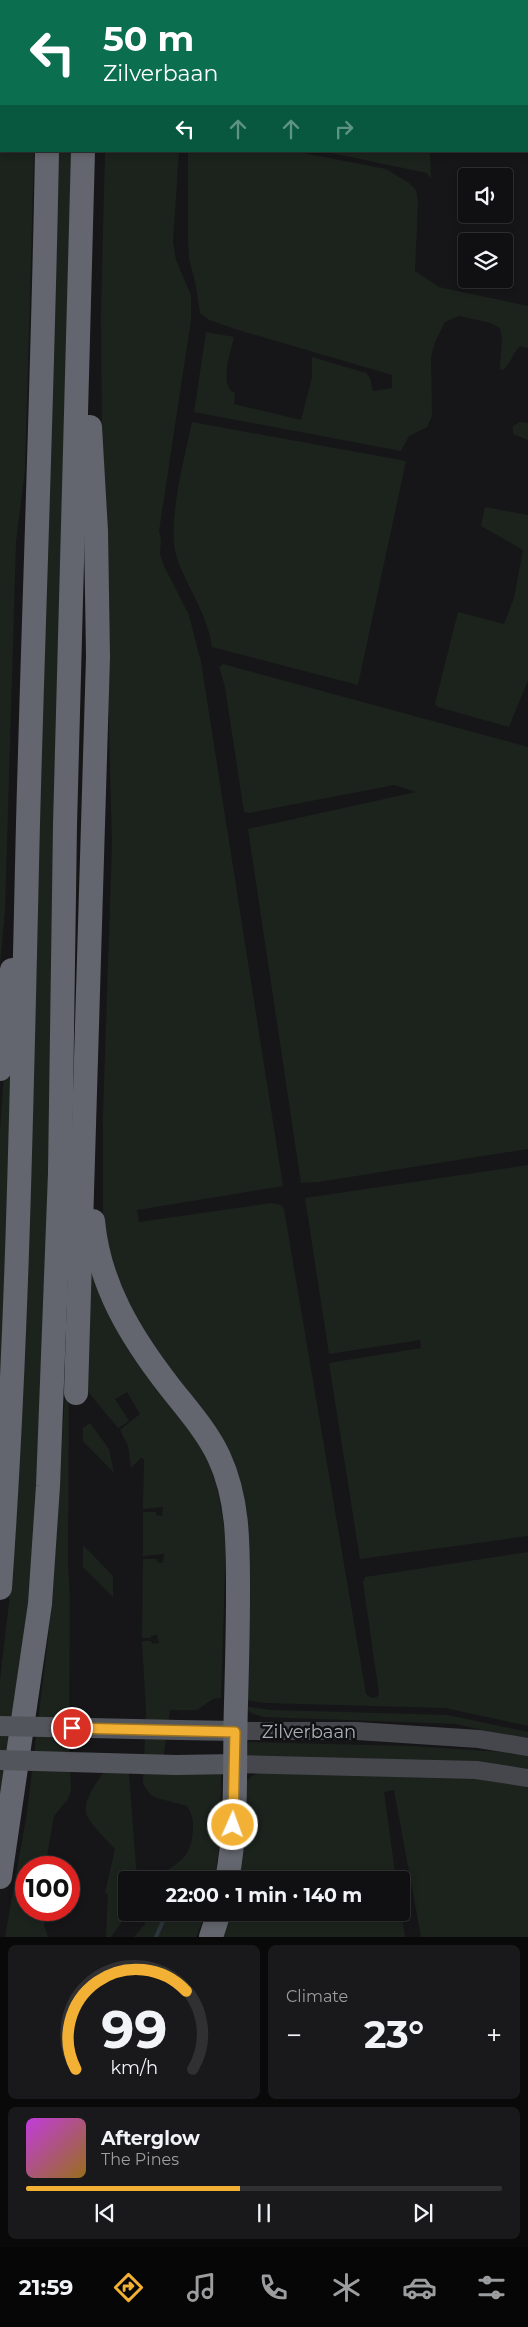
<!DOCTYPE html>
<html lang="en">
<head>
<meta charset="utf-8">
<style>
  body { margin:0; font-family:Montserrat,sans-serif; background:#19191b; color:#f1f3f6; height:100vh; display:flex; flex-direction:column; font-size:19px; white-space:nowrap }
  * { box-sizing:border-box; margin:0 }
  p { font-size:16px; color:#9c9d9f }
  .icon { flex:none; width:28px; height:28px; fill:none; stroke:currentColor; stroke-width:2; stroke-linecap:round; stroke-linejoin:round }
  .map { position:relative; height:1937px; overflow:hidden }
  .sheet { display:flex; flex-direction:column; gap:8px; padding:8px; background:#09090a; flex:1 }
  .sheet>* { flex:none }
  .hud { position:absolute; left:0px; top:0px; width:529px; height:152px; box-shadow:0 2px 8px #0003,0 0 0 1px #303032; background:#0b6e4f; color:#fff; overflow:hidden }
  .controls { position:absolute; left:458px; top:168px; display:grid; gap:10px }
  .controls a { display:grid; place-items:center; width:55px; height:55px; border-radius:5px; background:#101012; box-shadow:0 2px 8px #0003,0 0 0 1px #303032; font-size:25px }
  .speed { position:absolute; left:15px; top:1856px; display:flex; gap:10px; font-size:25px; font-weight:700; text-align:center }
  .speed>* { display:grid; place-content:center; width:65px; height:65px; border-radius:50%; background:#101012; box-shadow:0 2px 8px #0003,0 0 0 1px #303032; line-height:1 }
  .speed .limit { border:8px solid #d22; background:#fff; color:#111 }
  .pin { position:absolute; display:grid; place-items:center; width:42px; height:42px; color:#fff; margin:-21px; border:2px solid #fff; border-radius:50%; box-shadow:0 1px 5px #0007 }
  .me { position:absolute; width:55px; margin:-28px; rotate:2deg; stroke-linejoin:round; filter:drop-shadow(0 0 4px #0008) }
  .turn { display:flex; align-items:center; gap:18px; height:105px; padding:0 20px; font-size:22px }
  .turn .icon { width:65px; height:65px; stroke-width:2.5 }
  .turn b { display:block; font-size:35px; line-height:42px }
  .lanes { display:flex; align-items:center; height:48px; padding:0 20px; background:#0003; justify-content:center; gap:25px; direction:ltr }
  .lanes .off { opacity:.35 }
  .big { font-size:38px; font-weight:700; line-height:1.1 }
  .sheet .card { flex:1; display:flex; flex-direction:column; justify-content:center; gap:8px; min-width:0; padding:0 18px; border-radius:8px; background:#19191b }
  .sheet .dial { align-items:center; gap:0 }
  .dial svg { height:130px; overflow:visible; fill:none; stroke:#303032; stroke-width:7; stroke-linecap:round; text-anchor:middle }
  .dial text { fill:#f1f3f6; stroke:none }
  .song { display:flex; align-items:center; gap:15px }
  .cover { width:60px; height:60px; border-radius:8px; background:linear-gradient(135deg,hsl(290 70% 55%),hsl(40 70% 35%)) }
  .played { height:5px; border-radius:2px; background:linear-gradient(90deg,#f2b134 45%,#303032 45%) }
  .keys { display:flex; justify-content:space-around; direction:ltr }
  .heat { display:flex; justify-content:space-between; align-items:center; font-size:28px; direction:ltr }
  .sheet .tiles { flex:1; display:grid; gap:8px; grid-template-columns:1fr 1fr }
  .card:last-child { grid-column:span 2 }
  .trip { position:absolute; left:118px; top:1871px; width:292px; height:50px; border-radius:5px; background:#101012; box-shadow:0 2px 8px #0003,0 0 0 1px #303032; font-weight:700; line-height:50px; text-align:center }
  .menu { display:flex; height:80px; justify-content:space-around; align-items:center; background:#060607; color:#9c9d9f }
  .menu .icon { width:35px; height:35px }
  .menu .on { color:#f2b134 }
  .menu b { font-size:22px; color:#f1f3f6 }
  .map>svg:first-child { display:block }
  .green { fill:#1c231d }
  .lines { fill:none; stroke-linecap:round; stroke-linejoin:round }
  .stream { stroke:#2c353c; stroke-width:4 }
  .secondary { stroke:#45474d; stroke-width:18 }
  .primary { stroke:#53555c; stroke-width:20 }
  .highway { stroke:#63666e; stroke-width:24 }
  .primary-bridge { stroke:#53555c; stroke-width:20 }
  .route-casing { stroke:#9d7322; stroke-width:12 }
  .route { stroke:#f2b134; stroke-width:9 }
  .labels { text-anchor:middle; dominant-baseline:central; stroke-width:5; stroke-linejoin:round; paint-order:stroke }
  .street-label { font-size:18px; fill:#a8adb8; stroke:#111113 }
</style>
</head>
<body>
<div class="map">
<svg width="528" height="1937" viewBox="0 0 528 1937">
  <rect width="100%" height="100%" fill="#161618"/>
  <g class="green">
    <path d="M0,0H38L1,1V151H34L25,470L16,542L5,910L0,964Z"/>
    <path d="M202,0H528V150V1Z"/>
    <path d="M53,151H74L46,1326L30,1605L0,1840V1680L9,1603L15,1482Z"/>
    <path d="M105,151H179L173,242L176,260L191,295V320L159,531L161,540L160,554L164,566L189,615L201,662L283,1186L137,1210L139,1222L271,1203L281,1205L284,1209L366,1694L371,1698L377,1697L379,1694L363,1582L365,1577L528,1552V1726L445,1708L266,1703L239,1699L246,1517L126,1311L103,1233V1115L112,845L102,441L101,313Z"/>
    <path d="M188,151H293L386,169L409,183L416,190L418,202L415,271L439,287L528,306V348L520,346C513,353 511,363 503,370L500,369L502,339L500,328L491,323L459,316L445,322L435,342L431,357L432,416L427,427L409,436L401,451L194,412L206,332L234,337C231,351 218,387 235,393L234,404L301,420L312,378V357L366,373L370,378L373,391L392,388V375L235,329L209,320L200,313L196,286L189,258L188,237Z"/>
    <path d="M322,151H430L431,179L427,173Z"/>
    <path d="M192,422L406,461L358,685L212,647C207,611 186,587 176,555C167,523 185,456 192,422Z"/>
    <path d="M520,422L528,423V440L513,434V426Z"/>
    <path d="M485,507L528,515V680L509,727L438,707L435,704L458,612L504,624L514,598L523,550L481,526Z"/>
    <path d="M223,664L528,747V1149L318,1182L301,1183L248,829L416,792L394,785L249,813L244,812L225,687L219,667Z"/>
    <path d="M12,1041L0,1427V1130L5,1058Z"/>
    <path d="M528,1165V1536L360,1559L329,1363L421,1348L420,1340L329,1354L305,1198Z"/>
    <path d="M86,1236L200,1438L217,1487L226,1538L221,1698L213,1699L197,1710H170L162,1768L221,1774L220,1838L215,1880H153C176,1863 192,1861 193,1828C193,1820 192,1813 187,1806L157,1798L151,1795L143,1784L146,1710L142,1641H151L152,1644L159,1643L157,1635L151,1636V1638H142L143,1559H157V1562L163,1563L164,1554L143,1556V1512H156V1515L162,1516L163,1507L143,1509L144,1459L141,1458L131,1468L128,1446L120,1430L140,1414L127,1392L115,1399L129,1421L118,1428L83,1386Z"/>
    <path d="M69,1330L68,1563L70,1603L69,1736L71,1790L68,1799L54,1816L45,1867L26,1868V1910H46L44,1925L48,1937H5L27,1813L52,1605Z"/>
    <path d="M90,1423L109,1449L114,1473L83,1441V1428Z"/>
    <path d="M83,1545L113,1576V1597L83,1567Z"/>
    <path d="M244,1706L271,1710L448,1715L528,1732V1740L456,1724L264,1717L251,1713Z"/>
    <path d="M248,1742L411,1746L518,1753L528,1754V1772L247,1756Z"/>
    <path d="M119,1754L128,1761L137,1879L126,1880V1912L128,1913L111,1937H106L108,1894L105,1893L115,1849C106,1839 93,1827 87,1815C79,1799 109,1766 119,1754Z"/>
    <path d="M260,1772L468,1777L528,1786V1937H421L394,1790L384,1792L396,1880H235L244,1785L252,1776Z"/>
    <path d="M401,1911L405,1937H218L227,1913Z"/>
    <path d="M144,1913V1912L206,1913L196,1937H134L145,1924Z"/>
  </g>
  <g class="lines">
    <g class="stream">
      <path d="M176,1880L177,1875"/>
      <path d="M156,1937L167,1912"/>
    </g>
    <g class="secondary">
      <path d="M235,1731H357L479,1739L528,1747"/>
      <path d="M235,1764L476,1770L528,1778"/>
    </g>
    <g class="primary">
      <path d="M180,1730L235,1731"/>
      <path d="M176,1765L235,1764"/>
    </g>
    <g class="highway">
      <path d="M50,1V0"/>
      <path d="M86,1V0"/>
      <path d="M0,1069L12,970"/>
      <path d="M93,1221C99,1285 131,1337 169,1386C186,1408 207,1431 219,1457C239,1500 238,1547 238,1594C238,1630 237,1667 236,1703C234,1762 238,1822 227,1880"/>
      <path d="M76,1393L98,657L96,531L90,427"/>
      <path d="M0,1588C18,1334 22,1078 28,823C34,599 43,375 47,151"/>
      <path d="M0,1877L40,1604L48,1486L60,1173L65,825L83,151"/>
      <path d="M211,1937L219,1912"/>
    </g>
    <g class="primary-bridge">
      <path d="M0,1726L180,1730"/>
      <path d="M0,1760L176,1765"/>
    </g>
  </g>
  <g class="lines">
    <g class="route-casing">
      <path id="route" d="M72,1728L235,1732L233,1825"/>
    </g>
    <use href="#route" class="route"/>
  </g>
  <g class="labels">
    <g class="street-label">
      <text x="309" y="1732">Zilverbaan</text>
    </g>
  </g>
</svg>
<div class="controls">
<a><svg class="icon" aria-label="sound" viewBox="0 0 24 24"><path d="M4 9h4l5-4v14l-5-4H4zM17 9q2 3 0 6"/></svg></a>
<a><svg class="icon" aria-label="layers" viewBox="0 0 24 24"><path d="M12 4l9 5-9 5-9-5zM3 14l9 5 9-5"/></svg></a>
</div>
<div class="speed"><div class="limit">100</div></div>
<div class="pin" style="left:72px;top:1728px;background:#d93025"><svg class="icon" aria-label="arrive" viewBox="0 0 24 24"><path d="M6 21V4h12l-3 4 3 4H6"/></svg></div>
<svg class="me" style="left:233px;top:1825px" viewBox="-20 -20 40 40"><circle r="17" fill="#f2b134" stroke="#fff" stroke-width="3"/><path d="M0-11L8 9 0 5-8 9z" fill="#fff"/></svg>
<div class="trip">22:00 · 1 min · 140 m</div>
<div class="hud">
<div class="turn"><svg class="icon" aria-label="left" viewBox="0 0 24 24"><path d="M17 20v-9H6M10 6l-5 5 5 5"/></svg><div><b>50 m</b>Zilverbaan</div></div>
<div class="lanes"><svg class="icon" aria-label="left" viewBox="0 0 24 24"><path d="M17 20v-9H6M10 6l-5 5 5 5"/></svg><svg class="icon off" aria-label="ahead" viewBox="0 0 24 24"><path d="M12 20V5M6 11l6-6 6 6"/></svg><svg class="icon off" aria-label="ahead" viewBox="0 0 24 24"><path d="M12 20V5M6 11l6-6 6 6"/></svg><svg class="icon off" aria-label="right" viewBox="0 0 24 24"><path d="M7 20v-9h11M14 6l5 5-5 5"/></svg></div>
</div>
</div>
<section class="sheet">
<div class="tiles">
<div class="card dial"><svg viewBox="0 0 100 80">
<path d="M14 69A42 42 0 1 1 86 69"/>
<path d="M14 69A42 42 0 0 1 82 21" stroke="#f2b134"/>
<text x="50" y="56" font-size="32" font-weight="700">99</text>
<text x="50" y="72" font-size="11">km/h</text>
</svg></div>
<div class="card"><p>Climate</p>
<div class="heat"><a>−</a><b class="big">23°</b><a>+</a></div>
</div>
<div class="card">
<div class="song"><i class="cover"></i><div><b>Afterglow</b><p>The Pines</p></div></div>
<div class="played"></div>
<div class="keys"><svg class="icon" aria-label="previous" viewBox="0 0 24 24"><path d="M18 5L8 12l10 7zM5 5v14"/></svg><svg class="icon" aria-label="pause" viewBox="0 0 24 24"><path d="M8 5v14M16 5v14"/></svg><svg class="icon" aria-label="next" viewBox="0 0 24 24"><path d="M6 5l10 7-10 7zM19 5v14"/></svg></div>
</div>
</div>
</section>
<nav class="menu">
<b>21:59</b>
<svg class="icon on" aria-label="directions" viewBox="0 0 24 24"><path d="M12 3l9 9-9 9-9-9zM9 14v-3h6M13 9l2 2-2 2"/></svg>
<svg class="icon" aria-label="music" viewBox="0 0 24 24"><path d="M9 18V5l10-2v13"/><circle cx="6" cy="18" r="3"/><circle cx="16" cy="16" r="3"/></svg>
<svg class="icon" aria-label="phone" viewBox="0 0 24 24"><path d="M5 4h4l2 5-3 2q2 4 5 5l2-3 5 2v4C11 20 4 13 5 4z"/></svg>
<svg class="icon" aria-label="climate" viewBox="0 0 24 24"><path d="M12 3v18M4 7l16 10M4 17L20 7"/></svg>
<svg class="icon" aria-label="car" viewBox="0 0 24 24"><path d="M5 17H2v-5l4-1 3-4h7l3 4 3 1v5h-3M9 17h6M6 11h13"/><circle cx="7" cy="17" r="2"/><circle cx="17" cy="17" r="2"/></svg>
<svg class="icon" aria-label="filters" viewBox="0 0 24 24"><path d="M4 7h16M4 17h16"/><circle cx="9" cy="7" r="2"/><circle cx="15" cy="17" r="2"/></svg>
</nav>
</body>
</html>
